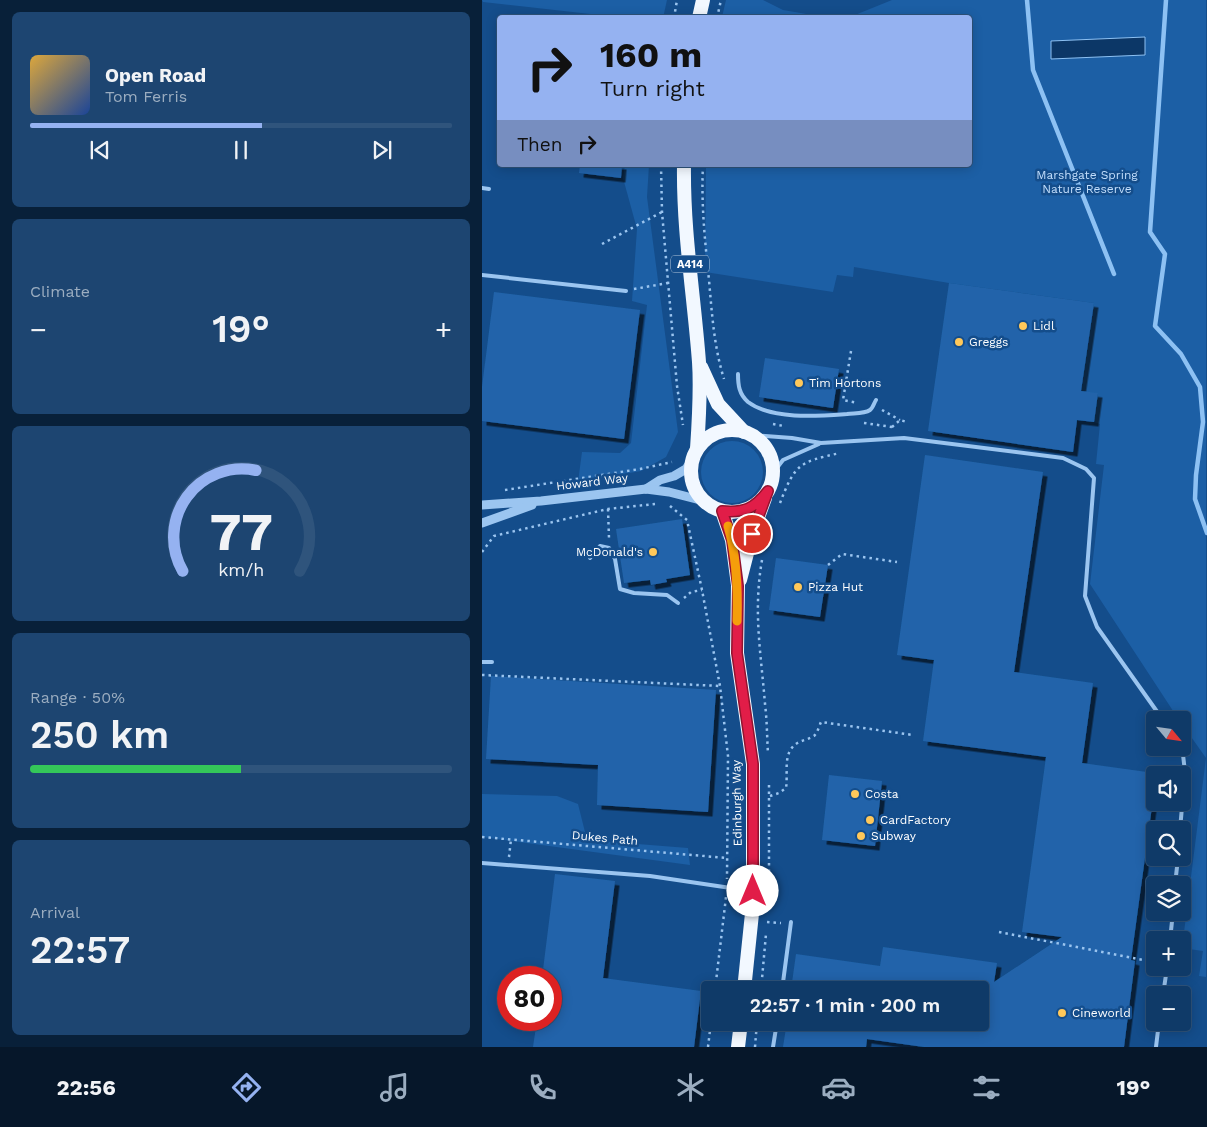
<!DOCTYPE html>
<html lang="en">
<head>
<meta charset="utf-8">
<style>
  body { margin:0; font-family:"Work Sans",sans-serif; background:#1d4571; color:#f1f3f6; height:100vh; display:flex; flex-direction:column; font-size:19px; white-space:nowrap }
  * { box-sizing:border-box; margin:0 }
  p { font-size:16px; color:#9badc0 }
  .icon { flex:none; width:28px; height:28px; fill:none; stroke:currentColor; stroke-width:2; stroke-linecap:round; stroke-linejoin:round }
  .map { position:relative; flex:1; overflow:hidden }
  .drawer { display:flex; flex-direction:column; gap:12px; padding:12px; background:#082039; width:482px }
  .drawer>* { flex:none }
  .banner { position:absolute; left:15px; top:15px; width:475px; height:152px; border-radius:5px; box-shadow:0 2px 12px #0003,0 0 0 1px #2f547c; background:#95b2f1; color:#111; overflow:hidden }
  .needle { width:32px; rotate:119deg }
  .tools { position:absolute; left:664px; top:711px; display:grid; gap:10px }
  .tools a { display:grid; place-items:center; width:45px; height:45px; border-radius:5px; background:#0f3a68; box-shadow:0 2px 12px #0003,0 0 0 1px #2f547c; font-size:25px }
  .speed { position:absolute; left:15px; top:966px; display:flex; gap:10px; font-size:25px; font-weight:700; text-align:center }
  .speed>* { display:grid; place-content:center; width:65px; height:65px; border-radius:50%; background:#0f3a68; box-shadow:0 2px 12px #0003,0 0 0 1px #2f547c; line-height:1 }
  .speed .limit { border:8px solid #d22; background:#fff; color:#111 }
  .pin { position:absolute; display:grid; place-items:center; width:42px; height:42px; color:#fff; margin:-21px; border:2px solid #fff; border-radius:50%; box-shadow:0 1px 5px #0007 }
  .me { position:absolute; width:55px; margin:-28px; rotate:0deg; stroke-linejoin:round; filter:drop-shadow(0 0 4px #0008) }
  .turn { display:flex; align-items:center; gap:18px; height:105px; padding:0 20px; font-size:22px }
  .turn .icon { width:65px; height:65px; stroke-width:2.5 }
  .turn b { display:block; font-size:35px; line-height:42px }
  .then { display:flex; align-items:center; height:48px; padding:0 20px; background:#0003; gap:10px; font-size:19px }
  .big { font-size:38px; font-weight:600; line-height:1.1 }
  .drawer .widget { flex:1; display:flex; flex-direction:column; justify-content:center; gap:8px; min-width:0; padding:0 18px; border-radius:8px; background:#1d4571 }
  .drawer .dial { align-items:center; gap:0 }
  .dial svg { height:130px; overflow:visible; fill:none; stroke:#2f547c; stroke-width:7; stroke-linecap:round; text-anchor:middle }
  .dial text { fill:#f1f3f6; stroke:none }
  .song { display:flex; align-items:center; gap:15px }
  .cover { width:60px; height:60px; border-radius:8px; background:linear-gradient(135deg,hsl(40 70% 55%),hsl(220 70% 35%)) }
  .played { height:5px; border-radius:2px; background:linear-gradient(90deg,#95b2f1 55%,#2f547c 55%) }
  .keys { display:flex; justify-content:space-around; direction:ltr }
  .heat { display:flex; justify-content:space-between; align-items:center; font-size:28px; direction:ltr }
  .charge { height:8px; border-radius:4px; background:linear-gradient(90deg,#34c759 50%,#2f547c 0) }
  .trip { position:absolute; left:219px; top:981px; width:288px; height:50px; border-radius:5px; background:#0f3a68; box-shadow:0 2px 12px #0003,0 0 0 1px #2f547c; font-weight:600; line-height:50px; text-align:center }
  .dock { display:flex; height:80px; justify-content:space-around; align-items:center; background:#06172a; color:#9badc0 }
  .dock .icon { width:35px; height:35px }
  .dock .on { color:#95b2f1 }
  .dock b { font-size:22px; color:#f1f3f6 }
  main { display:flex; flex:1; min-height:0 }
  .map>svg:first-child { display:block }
  .green { fill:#1c5fa5 }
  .water { fill:#0c3767; stroke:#8dc1f3 }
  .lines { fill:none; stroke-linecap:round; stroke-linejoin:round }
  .stream { stroke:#8dc1f3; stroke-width:4.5 }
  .building { fill:#2164aa; filter:url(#shadow) }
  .path { stroke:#9bc5f0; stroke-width:2.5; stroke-dasharray:2.5 4; stroke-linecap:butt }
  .service { stroke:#9bc5f0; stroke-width:4 }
  .tertiary { stroke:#9bc5f0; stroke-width:9 }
  .trunk { stroke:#f2f8ff; stroke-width:14 }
  .route-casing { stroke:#92132f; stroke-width:12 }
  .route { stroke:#e11d48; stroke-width:9 }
  .slow { stroke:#f59e0b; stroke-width:9 }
  .poi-dot { fill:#ffc85a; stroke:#144d8b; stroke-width:2 }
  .labels { text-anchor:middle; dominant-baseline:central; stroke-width:5; stroke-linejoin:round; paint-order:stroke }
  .shield { fill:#144d8b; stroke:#b8cadc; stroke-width:1 }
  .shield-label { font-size:11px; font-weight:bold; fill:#fff }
  .park-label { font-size:12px; fill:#c2defc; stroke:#144d8b }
  .poi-label { font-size:12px; fill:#fff; stroke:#144d8b; text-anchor:start }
  .street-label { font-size:12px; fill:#fff; stroke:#144d8b }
</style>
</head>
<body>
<main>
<section class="drawer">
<div class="widget">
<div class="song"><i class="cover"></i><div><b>Open Road</b><p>Tom Ferris</p></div></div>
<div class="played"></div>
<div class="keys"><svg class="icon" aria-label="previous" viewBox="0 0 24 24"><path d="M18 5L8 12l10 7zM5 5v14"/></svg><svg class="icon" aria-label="pause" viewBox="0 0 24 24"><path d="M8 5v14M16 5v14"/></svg><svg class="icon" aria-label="next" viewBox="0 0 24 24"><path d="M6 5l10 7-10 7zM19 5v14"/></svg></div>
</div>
<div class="widget"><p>Climate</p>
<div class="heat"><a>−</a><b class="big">19°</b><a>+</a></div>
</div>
<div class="widget dial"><svg viewBox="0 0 100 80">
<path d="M14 69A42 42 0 1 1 86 69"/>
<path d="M14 69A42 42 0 0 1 59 7" stroke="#95b2f1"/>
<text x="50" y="56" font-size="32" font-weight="700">77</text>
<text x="50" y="72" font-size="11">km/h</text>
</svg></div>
<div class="widget"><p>Range · 50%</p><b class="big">250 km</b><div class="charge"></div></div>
<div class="widget"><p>Arrival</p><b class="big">22:57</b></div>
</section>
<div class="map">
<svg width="725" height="1047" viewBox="0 0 725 1047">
  <defs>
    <filter id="shadow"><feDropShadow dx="4.5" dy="4.5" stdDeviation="0" flood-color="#0009"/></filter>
  </defs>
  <rect width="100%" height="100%" fill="#144d8b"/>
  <g class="green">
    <path d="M0,0H185L181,18L135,17L1,2Z"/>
    <path d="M244,0H281L301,10L342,17H240Z"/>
    <path d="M410,0H724V977L717,976L721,951L700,948L724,758L700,724V720H697L608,584L622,465L614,464L618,424L612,422L616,394L599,391L612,303L467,283L372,267L371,277L355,275L351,292L223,272L224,165H488V18L368,17Z"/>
    <path d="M143,165H167L165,197L196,432L184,457L159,471L96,482L100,452L138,453L149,443L165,305L150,301L155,229L141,178Z"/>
    <circle cx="250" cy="472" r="31"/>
    <path d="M0,794L75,796L96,804L105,840L206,848L208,865L0,837Z"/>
  </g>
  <path class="water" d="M663,37V55L569,59V41Z"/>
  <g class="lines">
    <g class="stream">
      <path d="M545,0L551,70L632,274"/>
      <path d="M684,0L668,232L683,254L673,326L699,354L718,387L721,422L714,475L713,499L725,533"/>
    </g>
  </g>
  <g class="building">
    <path d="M98,165H140L139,178L97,173Z"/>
    <path d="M467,283L612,303L599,391L616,393L612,422L595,420L591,452L446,431Z"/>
    <path d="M12,292L158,310L142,439L0,421V387Z"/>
    <path d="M283,358L357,369L351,408L277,397Z"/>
    <path d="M443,455L561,472L532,672L611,683L600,763L672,773V792L649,960L653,961L642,1047H442L385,1039L384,1047H301L305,1022H498V990H309L314,954L398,966L401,947L515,963L512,982L580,937L540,932L564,757L441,741L452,660L415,655Z"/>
    <path d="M200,519L208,575L184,579L185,582L169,585L168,580L142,583L134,529Z"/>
    <path d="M294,558L346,565L338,617L287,610Z"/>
    <path d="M9,676L234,690L226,812L115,805L116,765L4,759Z"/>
    <path d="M347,775L400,781L393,846L340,840Z"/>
    <path d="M73,874L133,881L121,978L219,991L212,1047H51L55,1020H69V978H60Z"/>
  </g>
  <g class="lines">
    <g class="path">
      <path d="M192,18L195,0"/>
      <path d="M235,18L239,0"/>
      <path d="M179,165L180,212L195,386L201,425"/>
      <path d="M221,165C219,205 223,241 227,280C230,314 232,347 242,379"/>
      <path d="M120,244L180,212"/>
      <path d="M152,289L186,283"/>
      <path d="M369,351L361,400L376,403"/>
      <path d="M400,410L418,420"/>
      <path d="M382,423L410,427L409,429"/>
      <path d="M291,424L302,426"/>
      <path d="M410,427L418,420L425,422"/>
      <path d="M23,490L158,469L190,462"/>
      <path d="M298,503C313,464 317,462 358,453"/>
      <path d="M188,506L205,520L220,590L238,686L246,756L245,879"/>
      <path d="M126,509L127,538"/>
      <path d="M0,552L12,536L126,509L173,504"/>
      <path d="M280,560C271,612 279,653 283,704C285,720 285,737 286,754"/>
      <path d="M346,565L360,554L415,562"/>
      <path d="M202,598L209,592L220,590"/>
      <path d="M0,675L238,686"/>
      <path d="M287,785V889"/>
      <path d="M288,796L297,793L304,788C306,776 302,759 309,749C315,740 324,741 332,736C336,732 337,726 339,722L431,735"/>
      <path d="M0,837L245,858"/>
      <path d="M27,857L29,839"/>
      <path d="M285,922L299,923"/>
      <path d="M517,932L672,962"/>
      <path d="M233,990L244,897"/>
      <path d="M279,990L284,934"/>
      <path d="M226,1047L229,1022"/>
      <path d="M273,1047L275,1022"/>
    </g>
    <g class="service">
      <path d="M0,188L7,189"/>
      <path d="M0,275L144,291"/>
      <path d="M256,374C256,385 257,394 266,402C290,420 337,416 365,414C372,413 382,414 388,410C391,408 392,403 394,400"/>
      <path d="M269,435L310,438L339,443L422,438L581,458L604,469L612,478L603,596L615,627L681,720"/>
      <path d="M291,473L301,460L337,444"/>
      <path d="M108,558L118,546L127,548L133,559L138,589L152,593L185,595L196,603"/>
      <path d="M0,662H10"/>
      <path d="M698,830L703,772L700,746"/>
      <path d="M0,863L168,876L269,891"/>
      <path d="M693,885L696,858"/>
      <path d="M688,940L691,912"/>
      <path d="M300,990L309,922"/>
      <path d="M681,995L685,968"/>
      <path d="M291,1047L295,1022"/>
      <path d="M674,1047L677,1022"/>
    </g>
    <g class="tertiary">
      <path d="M164,489L178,480L192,476L204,469L212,456"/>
      <path d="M0,505L59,501L164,489L187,492L222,501"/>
      <path d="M0,523L50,505"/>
    </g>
    <g class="trunk">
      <path d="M217,18L221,0"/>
      <path d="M202,165C201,231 212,296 217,362C219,391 217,420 215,449"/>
      <path d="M219,367L236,404L262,432"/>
      <circle cx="250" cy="471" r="41"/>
      <path d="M240,511L250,540L256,585L255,653L271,764V904L262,990"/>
      <path d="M258,580L270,534L283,498"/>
      <path d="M256,1047L259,1022"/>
    </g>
  </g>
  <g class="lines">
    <g class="route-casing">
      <path id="route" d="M270,534L286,491C272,509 262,513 240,511L250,540L256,586L255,653L271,764V891"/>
    </g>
    <use href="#route" class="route"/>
    <path class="slow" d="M246,526C255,557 256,589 255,621"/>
  </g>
  <g class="poi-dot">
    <circle cx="541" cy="326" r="5"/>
    <circle cx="477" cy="342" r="5"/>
    <circle cx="317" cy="383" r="5"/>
    <circle cx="171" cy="552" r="5"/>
    <circle cx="316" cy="587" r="5"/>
    <circle cx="373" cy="794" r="5"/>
    <circle cx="388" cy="820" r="5"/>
    <circle cx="379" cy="836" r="5"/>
    <circle cx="580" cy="1013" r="5"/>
  </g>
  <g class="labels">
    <rect class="shield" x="189" y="255.5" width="38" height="17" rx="4"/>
    <g class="shield-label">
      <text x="208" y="264">A414</text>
    </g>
    <g class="park-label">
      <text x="605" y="175">Marshgate Spring<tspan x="605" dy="14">Nature Reserve</tspan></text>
    </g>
    <g class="poi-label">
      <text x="551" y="326">Lidl</text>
      <text x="487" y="342">Greggs</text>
      <text x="327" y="383">Tim Hortons</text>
      <text x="161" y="552" text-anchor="end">McDonald's</text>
      <text x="326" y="587">Pizza Hut</text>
      <text x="383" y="794">Costa</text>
      <text x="398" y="820">CardFactory</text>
      <text x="389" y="836">Subway</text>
      <text x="590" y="1013">Cineworld</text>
    </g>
    <g class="street-label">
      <text transform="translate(110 482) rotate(-7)">Howard Way</text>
      <text transform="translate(255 803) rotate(-91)">Edinburgh Way</text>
      <text transform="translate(123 838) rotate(5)">Dukes Path</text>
    </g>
  </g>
</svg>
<div class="tools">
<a><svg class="needle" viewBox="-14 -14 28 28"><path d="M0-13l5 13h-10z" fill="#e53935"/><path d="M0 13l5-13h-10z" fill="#9badc0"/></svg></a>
<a><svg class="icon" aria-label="sound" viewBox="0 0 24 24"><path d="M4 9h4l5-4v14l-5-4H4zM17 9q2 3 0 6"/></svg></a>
<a><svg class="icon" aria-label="search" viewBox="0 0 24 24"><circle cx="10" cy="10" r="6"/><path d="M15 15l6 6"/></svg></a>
<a><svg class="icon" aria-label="layers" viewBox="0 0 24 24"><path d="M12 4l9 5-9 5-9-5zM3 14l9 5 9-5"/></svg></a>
<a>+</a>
<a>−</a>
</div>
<div class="speed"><div class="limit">80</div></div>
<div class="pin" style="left:270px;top:534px;background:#d93025"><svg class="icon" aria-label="arrive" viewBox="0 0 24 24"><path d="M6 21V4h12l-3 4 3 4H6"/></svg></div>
<svg class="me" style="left:271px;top:891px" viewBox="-20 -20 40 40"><circle r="19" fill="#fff"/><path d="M0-13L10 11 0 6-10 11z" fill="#e11d48"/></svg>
<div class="trip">22:57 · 1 min · 200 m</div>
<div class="banner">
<div class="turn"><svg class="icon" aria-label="right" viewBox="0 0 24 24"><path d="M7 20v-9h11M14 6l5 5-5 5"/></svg><div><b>160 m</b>Turn right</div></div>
<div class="then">Then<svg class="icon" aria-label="right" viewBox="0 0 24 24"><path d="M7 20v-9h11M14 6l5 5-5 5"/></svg></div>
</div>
</div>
</main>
<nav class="dock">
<b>22:56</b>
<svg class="icon on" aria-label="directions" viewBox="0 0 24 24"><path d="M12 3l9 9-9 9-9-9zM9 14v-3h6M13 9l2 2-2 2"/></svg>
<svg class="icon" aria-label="music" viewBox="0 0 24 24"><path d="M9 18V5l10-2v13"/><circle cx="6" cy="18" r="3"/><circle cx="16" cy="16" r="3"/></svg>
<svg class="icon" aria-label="phone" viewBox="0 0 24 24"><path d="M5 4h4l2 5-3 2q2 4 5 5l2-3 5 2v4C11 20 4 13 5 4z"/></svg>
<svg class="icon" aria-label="climate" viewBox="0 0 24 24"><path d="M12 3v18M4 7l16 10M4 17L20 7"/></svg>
<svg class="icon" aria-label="car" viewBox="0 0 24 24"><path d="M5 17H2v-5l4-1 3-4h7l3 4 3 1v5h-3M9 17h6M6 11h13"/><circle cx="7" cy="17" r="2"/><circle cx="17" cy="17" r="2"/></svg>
<svg class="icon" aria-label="filters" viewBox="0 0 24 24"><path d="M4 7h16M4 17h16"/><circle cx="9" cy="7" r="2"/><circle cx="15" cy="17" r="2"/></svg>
<b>19°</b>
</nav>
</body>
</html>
